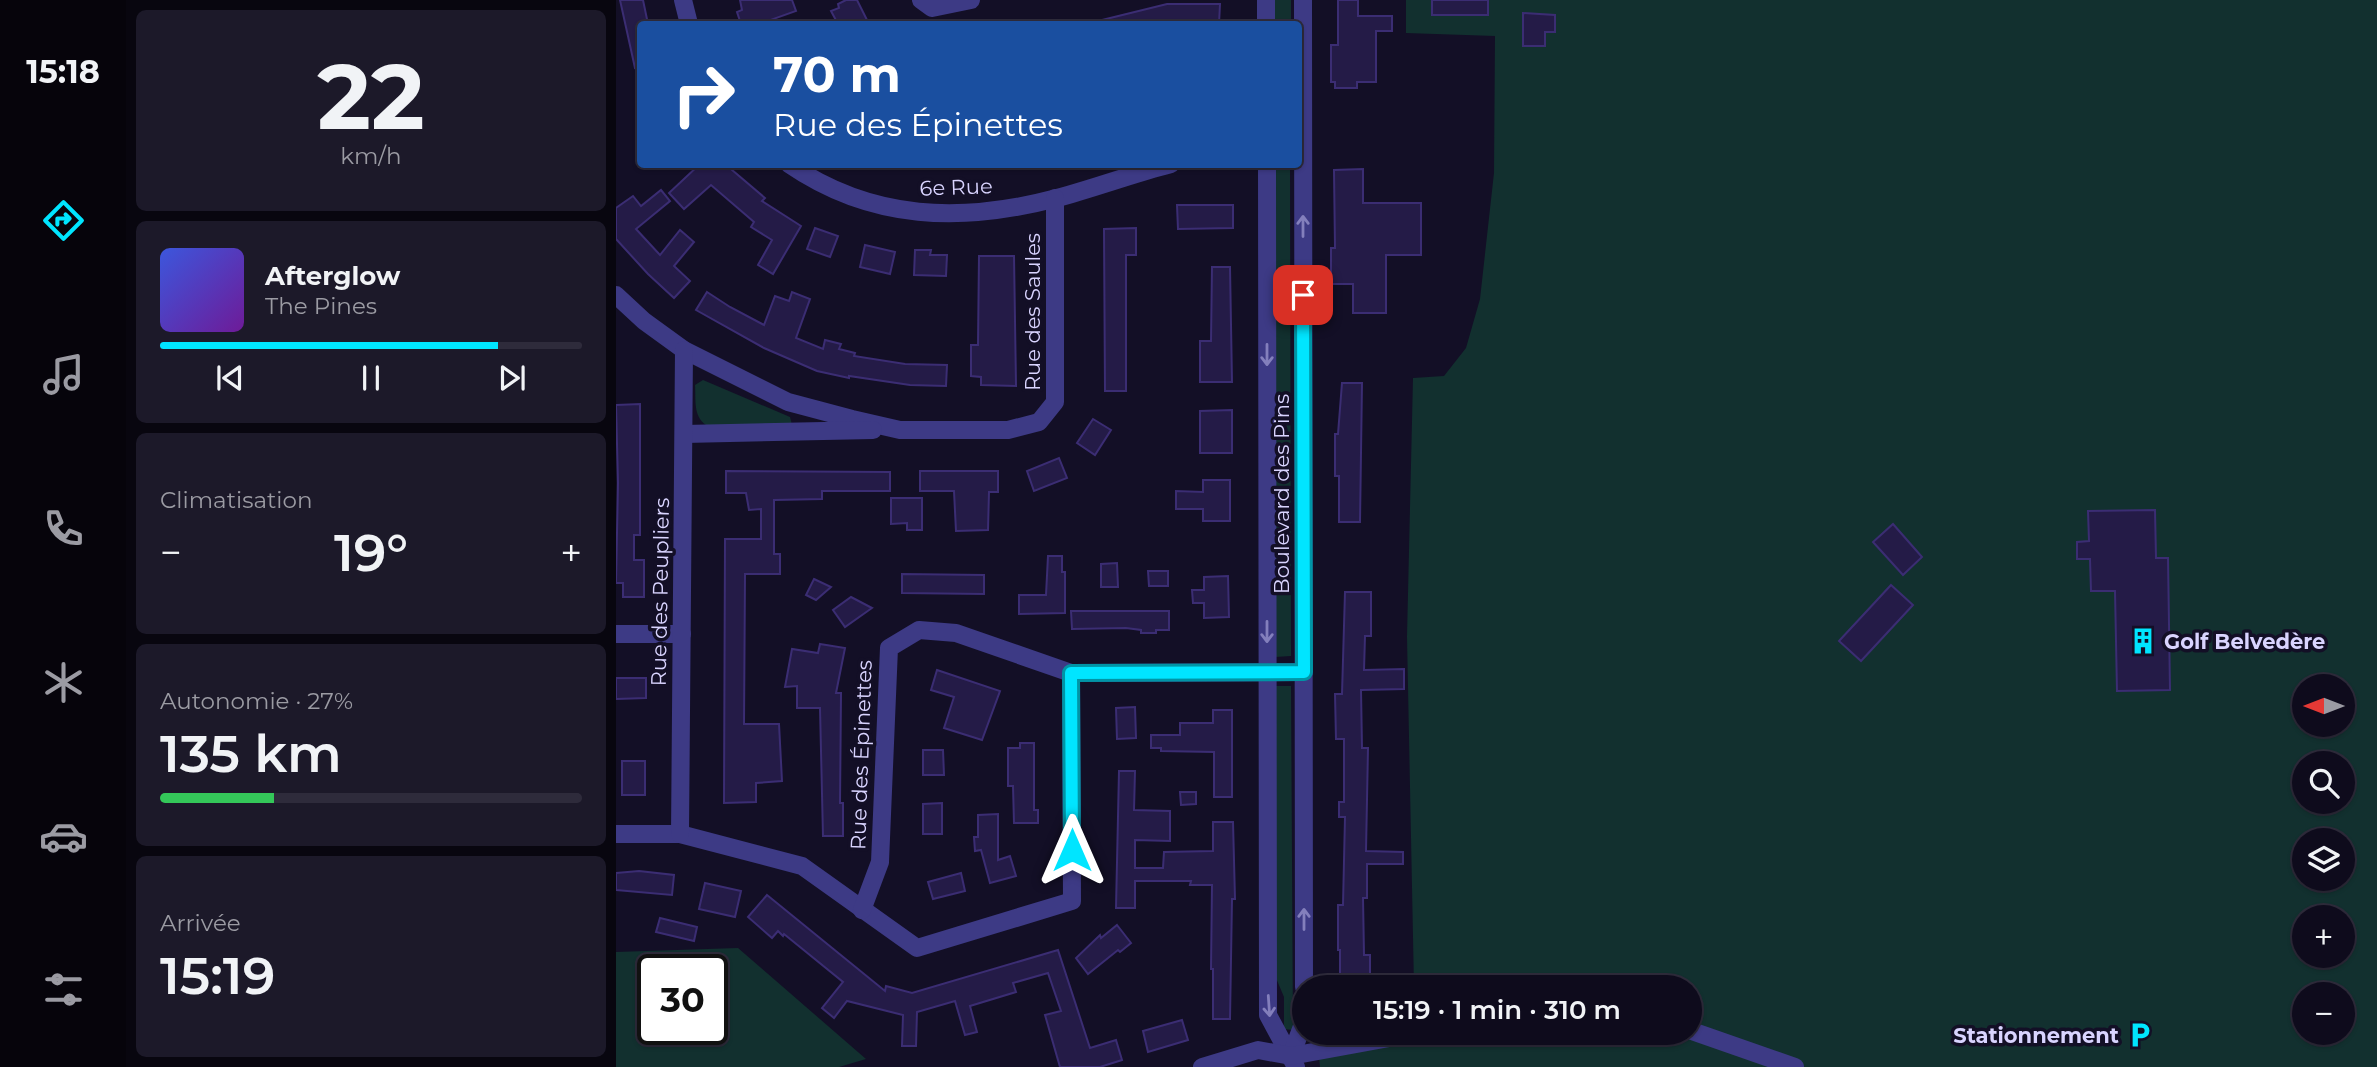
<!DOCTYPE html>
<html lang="fr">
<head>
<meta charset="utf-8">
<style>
  body { margin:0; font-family:Montserrat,sans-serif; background:#1c1929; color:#f1f3f6; height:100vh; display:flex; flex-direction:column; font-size:26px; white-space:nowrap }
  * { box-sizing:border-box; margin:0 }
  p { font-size:23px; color:#9b9ba3 }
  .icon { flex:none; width:38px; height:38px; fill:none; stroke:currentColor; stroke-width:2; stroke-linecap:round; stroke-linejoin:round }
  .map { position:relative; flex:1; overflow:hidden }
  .details { display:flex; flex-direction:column; gap:10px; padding:10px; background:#08060f; width:490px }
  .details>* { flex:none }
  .guide { position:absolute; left:21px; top:21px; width:665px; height:147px; border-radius:7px; box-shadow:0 2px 5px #0004,0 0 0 2px #2e2b3b; background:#1a4fa0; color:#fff; overflow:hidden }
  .needle { width:46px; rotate:270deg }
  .controls { position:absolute; left:1676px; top:674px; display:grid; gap:14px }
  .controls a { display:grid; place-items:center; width:63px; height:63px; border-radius:50%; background:#0e0b1c; box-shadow:0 2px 5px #0004,0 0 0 2px #2e2b3b; font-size:35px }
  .speed { position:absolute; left:21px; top:954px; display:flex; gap:14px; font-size:35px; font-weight:700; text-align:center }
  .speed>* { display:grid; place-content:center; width:91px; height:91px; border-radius:50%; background:#0e0b1c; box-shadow:0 2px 5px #0004,0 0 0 2px #2e2b3b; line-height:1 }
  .speed .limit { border:4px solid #111; border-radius:10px; background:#fff; color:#111 }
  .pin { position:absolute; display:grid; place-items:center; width:60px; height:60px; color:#fff; margin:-30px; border-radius:14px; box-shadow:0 4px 10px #0006 }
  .me { position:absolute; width:77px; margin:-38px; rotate:0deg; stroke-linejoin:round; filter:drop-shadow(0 0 5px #0008) }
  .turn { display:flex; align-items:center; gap:24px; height:147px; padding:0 21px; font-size:32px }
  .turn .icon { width:91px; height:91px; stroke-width:2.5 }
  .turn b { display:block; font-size:49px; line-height:60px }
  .big { font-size:52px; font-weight:600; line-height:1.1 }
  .details .widget { flex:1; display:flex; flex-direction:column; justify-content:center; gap:10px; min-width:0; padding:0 24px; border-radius:10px; background:#1c1929 }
  .details .dial { align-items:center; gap:0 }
  .dial b { font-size:91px; line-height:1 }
  .song { display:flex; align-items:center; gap:21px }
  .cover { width:84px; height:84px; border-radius:10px; background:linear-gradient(135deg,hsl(230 70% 55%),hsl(280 70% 35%)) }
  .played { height:7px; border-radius:4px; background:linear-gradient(90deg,#00e5ff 80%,#2e2b3b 80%) }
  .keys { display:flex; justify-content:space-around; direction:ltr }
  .heat { display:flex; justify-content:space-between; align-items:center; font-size:38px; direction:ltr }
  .charge { height:10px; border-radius:5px; background:linear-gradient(90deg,#34c759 27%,#2e2b3b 0) }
  .trip { position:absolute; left:676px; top:975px; width:410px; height:70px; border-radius:35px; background:#0e0b1c; box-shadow:0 2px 5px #0004,0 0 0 2px #2e2b3b; font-weight:600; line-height:70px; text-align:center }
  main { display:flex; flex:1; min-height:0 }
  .tab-bar { display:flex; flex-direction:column; width:126px; justify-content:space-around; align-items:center; background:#06040b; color:#9b9ba3 }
  .tab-bar .icon { width:49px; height:49px }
  .tab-bar .on { color:#00e5ff }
  .tab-bar b { font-size:32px; color:#f1f3f6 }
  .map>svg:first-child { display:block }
  .green { fill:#12302f; fill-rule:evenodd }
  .building { fill:#241b47; stroke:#3b2d73; stroke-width:2 }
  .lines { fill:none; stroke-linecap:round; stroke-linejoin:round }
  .minor { stroke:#3d3a85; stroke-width:18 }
  .tertiary { stroke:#3d3a85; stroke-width:18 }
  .oneway { stroke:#837fbc }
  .route-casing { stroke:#0095a6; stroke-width:18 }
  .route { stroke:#00e5ff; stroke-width:12 }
  .labels { text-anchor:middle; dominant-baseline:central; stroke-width:7; stroke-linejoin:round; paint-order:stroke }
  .street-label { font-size:21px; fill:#d9d4ff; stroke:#130f26 }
  .poi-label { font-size:21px; font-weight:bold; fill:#d9d4ff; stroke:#130f26; text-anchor:start }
</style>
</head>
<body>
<main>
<nav class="tab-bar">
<b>15:18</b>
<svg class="icon on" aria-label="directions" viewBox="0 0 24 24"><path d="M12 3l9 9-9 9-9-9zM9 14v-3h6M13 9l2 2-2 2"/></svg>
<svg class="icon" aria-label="music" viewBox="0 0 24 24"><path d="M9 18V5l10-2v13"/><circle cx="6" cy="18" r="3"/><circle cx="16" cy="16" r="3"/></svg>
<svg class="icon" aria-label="phone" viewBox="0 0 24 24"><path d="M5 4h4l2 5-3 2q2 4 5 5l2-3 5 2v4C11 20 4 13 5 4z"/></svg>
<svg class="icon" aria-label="climate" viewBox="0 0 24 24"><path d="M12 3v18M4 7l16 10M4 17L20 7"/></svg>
<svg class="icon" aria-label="car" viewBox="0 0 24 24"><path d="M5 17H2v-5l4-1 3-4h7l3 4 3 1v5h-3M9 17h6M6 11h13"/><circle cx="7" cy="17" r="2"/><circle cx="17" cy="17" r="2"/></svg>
<svg class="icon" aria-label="filters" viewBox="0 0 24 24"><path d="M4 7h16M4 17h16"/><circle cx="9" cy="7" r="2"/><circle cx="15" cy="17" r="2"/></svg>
</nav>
<section class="details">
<div class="widget dial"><b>22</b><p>km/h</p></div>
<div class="widget">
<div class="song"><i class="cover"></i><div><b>Afterglow</b><p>The Pines</p></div></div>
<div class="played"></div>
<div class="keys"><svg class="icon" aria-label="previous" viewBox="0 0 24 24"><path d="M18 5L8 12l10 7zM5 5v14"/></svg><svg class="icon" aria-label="pause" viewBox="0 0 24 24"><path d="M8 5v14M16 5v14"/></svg><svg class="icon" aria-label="next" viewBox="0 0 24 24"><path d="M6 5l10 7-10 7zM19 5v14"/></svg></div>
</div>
<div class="widget"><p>Climatisation</p>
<div class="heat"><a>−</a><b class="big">19°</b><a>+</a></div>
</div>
<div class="widget"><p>Autonomie · 27%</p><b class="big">135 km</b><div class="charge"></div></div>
<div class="widget"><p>Arrivée</p><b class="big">15:19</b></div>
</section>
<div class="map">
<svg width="1761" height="1067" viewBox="0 0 1761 1067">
  <rect width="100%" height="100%" fill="#130f26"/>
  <g class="green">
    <rect x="658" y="0" width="17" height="24"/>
    <path d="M790,0H1761V1067H704L701,1033L1073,1032V987H798L791,637L797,378L828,376L850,348L864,299L878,173L879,36L790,33ZM1689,686H1727V724H1689ZM1689,763H1727V802H1689ZM1689,840H1727V878H1689ZM1689,917H1727V956H1689ZM1689,994H1727V1032H1689Z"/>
    <path d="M658,165H674L675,656L659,657Z"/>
    <path d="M87,380L174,417L176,425H90C77,416 80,400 79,385Z"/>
    <path d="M658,686H675L677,1030L668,1029V997L660,978Z"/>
    <path d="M122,948L250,1059L223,1067H0V952ZM37,970H96V1029H37Z"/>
  </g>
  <g class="building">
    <path d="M4,0H27L32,24H24V67L19,68Z"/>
    <path d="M124,0H176L180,11L143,24H125L121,12L126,10Z"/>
    <path d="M230,0H241L253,24H222L215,11L223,8L222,4Z"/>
    <path d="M722,0H742V16H776V31H760V82H741V88H719V82H715V45H722Z"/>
    <rect x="816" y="0" width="56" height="15"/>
    <path d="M551,4H604L603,24H487L486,20Z"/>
    <path d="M907,13L939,15V32H929V46H907Z"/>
    <path d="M84,164H109L149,198L146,201L185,226L157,274L142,265L156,240L135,227L138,222L95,185L68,209L53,193Z"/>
    <path d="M747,169V203H805V255H770V313H737V284H715V248H719L718,170Z"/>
    <path d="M45,190L54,201L20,229L44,255L64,230L78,242L58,266L74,281L58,298L32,274L0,239V208L17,196L25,206Z"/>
    <path d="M561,205H617V228L562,229Z"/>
    <path d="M199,228L222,236L214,257L191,249Z"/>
    <path d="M520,228V255H510V391H489L488,229Z"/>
    <path d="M249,245L279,252L274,274L244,267Z"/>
    <path d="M299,250H315L314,255H331L330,276L298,275Z"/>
    <path d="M363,256H398L400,386L365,385V377L355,376V345H362Z"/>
    <path d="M596,267H614L616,382H584V341H595Z"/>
    <path d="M91,292L114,307L148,325L159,296L173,301L176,292L194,299L180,338L207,349L209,340L225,344L223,349L239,353L238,356L289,364L331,365L330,386L294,385L233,376V378L201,371L148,348L80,310Z"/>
    <path d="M726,383H746L744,522H723V476H719V434H722Z"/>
    <path d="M24,404V535H18V560H28V597H7V583H0L2,483L0,405Z"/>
    <path d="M616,410V453H584V411Z"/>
    <path d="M477,419L495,430L479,455L461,443Z"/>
    <path d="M443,458L451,478L418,491L411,471Z"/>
    <path d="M110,471L274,472V491H206V499L158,500V554H164V574H129L128,724H163L166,781L140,783V802L108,803L109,539H145V509L133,510L130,493H110Z"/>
    <path d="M304,471H382V492H373L372,530L340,531L338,491H304Z"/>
    <path d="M587,480H614V521H587V509H560V491L587,492Z"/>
    <path d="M275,498H306V530H291V523L275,524Z"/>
    <path d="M1539,510L1540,558H1552L1554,690L1501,691L1499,591H1475L1474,559H1461V542L1473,541L1472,511Z"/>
    <path d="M1277,524L1306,557L1287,575L1257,542Z"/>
    <path d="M432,556H446V572H449V613L403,614V595H430Z"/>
    <path d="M501,563L502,587H485V564Z"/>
    <path d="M532,571H552V586H533Z"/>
    <path d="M286,574L368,575V594L286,593Z"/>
    <path d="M612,576L613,617L588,618V603H577L576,590H588V577Z"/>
    <path d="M198,579L215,587L200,600L190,595Z"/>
    <path d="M1275,585L1297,605L1245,661L1223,641Z"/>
    <path d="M729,592H755V636H749L748,670L788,669V689L745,690L746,748H752L750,851L787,852V864H751V898H747L748,955H754V987H734V980H724V950H722V905H727L729,817H723V802H728V739H720L719,694H726Z"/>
    <path d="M235,597L256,608L229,627L217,610Z"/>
    <path d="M455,611H553V630H540V633H525V630L510,628L456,629Z"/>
    <path d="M204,644L229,648L220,693H225L224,803H227V836H207L204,708H181V686L169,687L176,649L202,653Z"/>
    <path d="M321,670L384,691L366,740L328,728L338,697L315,690Z"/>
    <path d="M0,678H30V698L0,699Z"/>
    <path d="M519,707L520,738L501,739L500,708Z"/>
    <path d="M597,710H616V797H598V752L545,751V748H535V735H564V723H597Z"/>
    <path d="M404,743H418V810H422V823H398L397,786H392V748H404Z"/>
    <path d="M307,750H327L328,775H307Z"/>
    <rect x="6" y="761" width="23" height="34"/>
    <path d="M503,771H519L518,810L554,811V841L519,840V868H547L548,852L597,851V822H617L619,899H616L614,1019H597V969H595L596,885H574L575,881H519V908H500Z"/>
    <path d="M564,792H580V804L565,805Z"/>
    <path d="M326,803V834H307V804Z"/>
    <path d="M382,814V860L394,856L400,876L374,883L365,850L359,851L358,837H362V815Z"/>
    <path d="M23,871L58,875L56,895L0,890V873Z"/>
    <path d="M345,873L349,891L317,899L312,882Z"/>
    <path d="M89,883L125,891L119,917L83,909Z"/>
    <path d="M151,895L269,991L270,986L296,993L442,950L474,1048L500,1040L506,1060L484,1067H444L429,1015L445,1011L432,973L397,983L400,992L354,1006L361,1032L349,1035L339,1001L301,1012L300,1046H286L287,1015L231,1001L218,1018L206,1008L227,982L168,934L167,936L162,931L156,938L132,917Z"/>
    <path d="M44,918L81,927L78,941L40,932Z"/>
    <path d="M501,925L515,943L504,952L502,950L472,974L460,958L484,935L485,938Z"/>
    <path d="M566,1020L572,1040L532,1052L527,1031Z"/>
  </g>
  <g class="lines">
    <g class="minor">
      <path d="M67,0L73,24"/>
      <path d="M305,0L316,8L355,0"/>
      <path d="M650,0V24"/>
      <path d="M687,0L688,987"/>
      <path d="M173,164C256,221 346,223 441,198C479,188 516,174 555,164"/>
      <path d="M651,164L652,1015L680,1067"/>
      <path d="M0,295L28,321L68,350L172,402L236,419L284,430H392L423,422L439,402V198"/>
      <path d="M68,434L257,430"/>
      <path d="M0,634H66"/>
      <path d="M0,834H64L186,866L301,948L456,901L455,673"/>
      <path d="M64,834L68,350"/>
      <path d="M246,910L264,862L273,648L303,630L340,633L455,673L688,672"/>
      <path d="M675,1056L688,1021"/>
    </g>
    <g class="tertiary">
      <path d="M1073,1030L1179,1067"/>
      <path d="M586,1067L642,1050L675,1056L806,1032"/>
    </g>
  </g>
  <defs><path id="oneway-shaft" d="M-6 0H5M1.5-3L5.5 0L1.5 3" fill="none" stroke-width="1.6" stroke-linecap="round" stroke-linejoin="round" transform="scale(1.75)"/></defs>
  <g class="oneway">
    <use href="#oneway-shaft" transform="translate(687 226) rotate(-90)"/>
    <use href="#oneway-shaft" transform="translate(651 355) rotate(90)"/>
    <use href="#oneway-shaft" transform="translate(651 632) rotate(90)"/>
    <use href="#oneway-shaft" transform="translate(688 919) rotate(-90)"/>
    <use href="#oneway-shaft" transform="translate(653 1006) rotate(86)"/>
  </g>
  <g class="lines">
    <g class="route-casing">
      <path id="route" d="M456,850L455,673L688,672L687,295"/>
    </g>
    <use href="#route" class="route"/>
  </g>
  <defs>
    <g id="building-bare" transform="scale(2.1)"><path d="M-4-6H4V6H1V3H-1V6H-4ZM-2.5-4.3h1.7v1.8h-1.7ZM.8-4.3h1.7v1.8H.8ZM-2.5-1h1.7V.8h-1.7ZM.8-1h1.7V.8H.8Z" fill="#00e5ff" stroke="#130f26" stroke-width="2.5" paint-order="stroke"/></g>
    <g id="parking-bare" transform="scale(2.1)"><path d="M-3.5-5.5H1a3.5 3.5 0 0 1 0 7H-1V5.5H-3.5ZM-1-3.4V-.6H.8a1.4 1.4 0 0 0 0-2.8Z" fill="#00e5ff" stroke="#130f26" stroke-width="2.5" paint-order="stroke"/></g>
  </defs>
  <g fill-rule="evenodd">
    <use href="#building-bare" x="1527" y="641"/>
    <use href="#parking-bare" x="1524" y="1035"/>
  </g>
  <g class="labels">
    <g class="street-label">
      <text transform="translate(340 187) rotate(-2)">6e Rue</text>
      <text transform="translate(416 312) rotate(-90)">Rue des Saules</text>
      <text transform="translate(665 494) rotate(-90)">Boulevard des Pins</text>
      <text transform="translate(44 592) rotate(-89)">Rue des Peupliers</text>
      <text transform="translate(245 755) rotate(-88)">Rue des Épinettes</text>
    </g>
    <g class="poi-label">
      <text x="1548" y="641">Golf Belvedère</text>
      <text x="1503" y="1035" text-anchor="end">Stationnement</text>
    </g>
  </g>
</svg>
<div class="controls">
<a><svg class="needle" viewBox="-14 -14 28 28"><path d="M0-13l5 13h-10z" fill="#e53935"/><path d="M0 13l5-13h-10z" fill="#9b9ba3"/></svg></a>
<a><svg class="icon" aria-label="search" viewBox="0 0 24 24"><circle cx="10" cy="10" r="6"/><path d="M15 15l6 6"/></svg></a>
<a><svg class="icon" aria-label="layers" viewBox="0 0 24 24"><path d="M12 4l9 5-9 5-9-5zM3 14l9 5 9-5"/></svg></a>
<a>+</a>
<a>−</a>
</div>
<div class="speed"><div class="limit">30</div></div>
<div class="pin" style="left:687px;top:295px;background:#d93025"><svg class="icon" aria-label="arrive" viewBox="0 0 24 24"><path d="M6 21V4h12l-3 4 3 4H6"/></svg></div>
<svg class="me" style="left:456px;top:850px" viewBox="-20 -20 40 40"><path d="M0-17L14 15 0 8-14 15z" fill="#00e5ff" stroke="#fff" stroke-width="4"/></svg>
<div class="trip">15:19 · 1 min · 310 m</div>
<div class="guide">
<div class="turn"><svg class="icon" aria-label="right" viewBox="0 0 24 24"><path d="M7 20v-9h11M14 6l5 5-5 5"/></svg><div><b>70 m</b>Rue des Épinettes</div></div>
</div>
</div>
</main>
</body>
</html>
